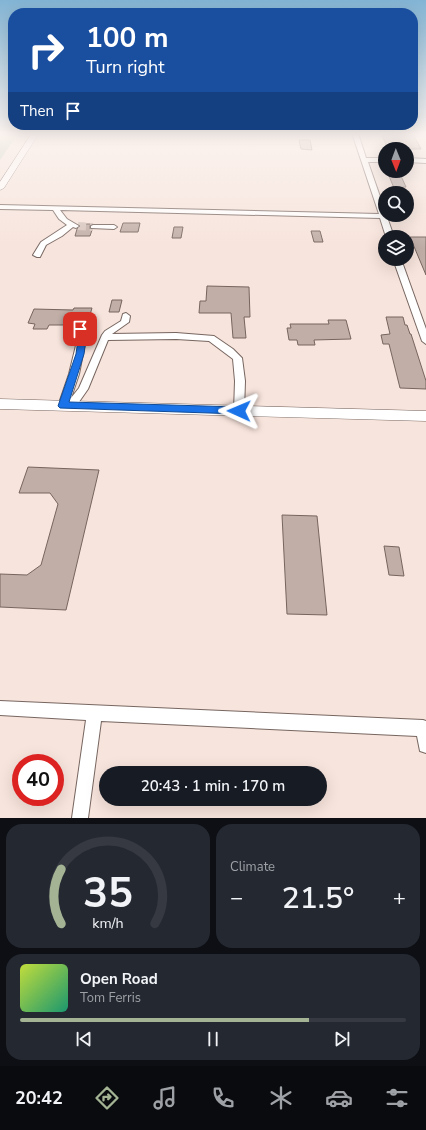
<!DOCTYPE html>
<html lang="en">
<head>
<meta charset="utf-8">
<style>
  body { margin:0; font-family:"Nunito Sans",sans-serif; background:#242831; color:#f1f3f6; height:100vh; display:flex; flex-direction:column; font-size:15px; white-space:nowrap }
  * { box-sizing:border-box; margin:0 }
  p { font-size:13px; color:#9ea1a6 }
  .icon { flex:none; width:22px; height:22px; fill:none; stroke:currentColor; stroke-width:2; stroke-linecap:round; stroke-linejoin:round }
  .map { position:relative; height:818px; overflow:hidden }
  .panel { display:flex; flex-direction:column; gap:6px; padding:6px; background:#0d0f14; flex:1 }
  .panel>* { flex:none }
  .banner { position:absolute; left:8px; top:8px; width:410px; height:122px; border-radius:16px; box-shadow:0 4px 16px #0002; background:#1a4fa0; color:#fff; overflow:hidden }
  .needle { width:26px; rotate:179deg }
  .buttons { position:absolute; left:378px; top:142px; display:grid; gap:8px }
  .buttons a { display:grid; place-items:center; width:36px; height:36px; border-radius:50%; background:#171b24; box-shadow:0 4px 16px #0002; font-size:20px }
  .speed { position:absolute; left:12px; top:754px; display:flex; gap:8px; font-size:20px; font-weight:700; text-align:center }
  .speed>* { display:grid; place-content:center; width:52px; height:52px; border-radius:50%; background:#171b24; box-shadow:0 4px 16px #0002; line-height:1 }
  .speed .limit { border:6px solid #d22; background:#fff; color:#111 }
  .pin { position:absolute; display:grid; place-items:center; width:34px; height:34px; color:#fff; margin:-17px; border-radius:8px; box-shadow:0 2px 6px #0006 }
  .me { position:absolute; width:44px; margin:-22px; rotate:271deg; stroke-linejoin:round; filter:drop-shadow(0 0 3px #0008) }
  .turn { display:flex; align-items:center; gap:14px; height:84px; padding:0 12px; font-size:18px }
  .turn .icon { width:52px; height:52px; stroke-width:2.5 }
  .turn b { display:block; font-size:28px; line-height:34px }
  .then { display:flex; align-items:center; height:38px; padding:0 12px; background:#0003; gap:8px; font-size:15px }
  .big { font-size:30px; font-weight:600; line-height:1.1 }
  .panel .widget { flex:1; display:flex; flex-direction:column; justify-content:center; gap:6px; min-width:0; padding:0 14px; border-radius:16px; background:#242831 }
  .panel .dial { align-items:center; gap:0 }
  .dial svg { height:104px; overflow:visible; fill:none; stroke:#363941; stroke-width:7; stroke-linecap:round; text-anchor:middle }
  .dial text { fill:#f1f3f6; stroke:none }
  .song { display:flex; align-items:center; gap:12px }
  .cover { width:48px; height:48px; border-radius:6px; background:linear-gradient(135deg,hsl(70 70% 55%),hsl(160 70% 35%)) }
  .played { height:4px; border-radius:2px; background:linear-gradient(90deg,#a3b393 75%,#363941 75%) }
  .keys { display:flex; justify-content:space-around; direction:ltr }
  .heat { display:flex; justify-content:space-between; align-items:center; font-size:22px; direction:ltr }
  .panel .tiles { flex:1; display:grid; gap:6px; grid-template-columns:1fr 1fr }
  .widget:last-child { grid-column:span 2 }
  .trip { position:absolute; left:99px; top:766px; width:228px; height:40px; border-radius:20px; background:#171b24; box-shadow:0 4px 16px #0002; font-weight:600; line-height:40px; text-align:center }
  .menu { display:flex; height:64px; justify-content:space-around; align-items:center; background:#090b0e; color:#9ea1a6 }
  .menu .icon { width:28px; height:28px }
  .menu .selected { color:#a3b393 }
  .menu b { font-size:18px; color:#f1f3f6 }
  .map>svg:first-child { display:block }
  .green { fill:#b8ceb6 }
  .building { fill:#c0aea7; stroke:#76655f }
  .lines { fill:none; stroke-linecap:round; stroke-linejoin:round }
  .minor-tunnel { stroke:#d6c5bd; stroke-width:8; stroke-dasharray:8 4; stroke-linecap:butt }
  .minor-casing { stroke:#776660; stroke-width:2 }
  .tertiary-casing { stroke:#776660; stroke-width:1 }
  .minor { fill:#fff; fill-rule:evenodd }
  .tertiary { fill:#fff; fill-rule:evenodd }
  .route { fill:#1a73e8; stroke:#114b97 }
</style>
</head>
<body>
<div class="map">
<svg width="426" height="818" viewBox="0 0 426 818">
  <rect width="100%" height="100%" fill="#f7e4dc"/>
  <path class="green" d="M0,133H19L0,160Z"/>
  <g class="building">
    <path d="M381,133L413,134L421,149H388Z"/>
    <path d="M299,140H310L312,150L301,149Z"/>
    <path d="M389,176H401L406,187L394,188Z"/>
    <path d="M123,223H140L138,232H120Z"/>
    <path d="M79,224H91L90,226V229L92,230L90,236H75L77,229L80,226Z"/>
    <path d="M174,227H183L181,238H172Z"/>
    <path d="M311,231H320L323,242H314Z"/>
    <path d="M410,237H426V275Z"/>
    <path d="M207,286L249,287L250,317H244L246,338H233L231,313H199L200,301H206Z"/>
    <path d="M112,300H122L119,312H109Z"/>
    <path d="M74,308H92L87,325H49L47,329H33L35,324L28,323L34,309L73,310Z"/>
    <path d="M386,317H403L405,325H407L410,334H411L426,381V389L400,388L389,344H383L381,335L390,334Z"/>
    <path d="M328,320H346L351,339L314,340L315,345H298L297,340H289L287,328H291L290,324H329Z"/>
    <path d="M28,467L99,470L66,610L0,607V574L27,575L41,565L58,504L50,493H19Z"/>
    <path d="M282,515L317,516L327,615L287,614Z"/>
    <path d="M384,546L399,547L404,576L389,575Z"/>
  </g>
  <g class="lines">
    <path class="minor-tunnel" d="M78,226L93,227"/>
    <g class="minor-casing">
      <g id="minor">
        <path d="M352,133H358L366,158H385V162H368L394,237H386L380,218L60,210L67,219L79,226L76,228L73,227L62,236L46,245L40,257H37L33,255L41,242L67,225L59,219L53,210L0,209V205L379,214Z"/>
        <path d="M407,158L426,159V163L407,162Z"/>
        <path d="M93,225H114L117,227L114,229L91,228V226Z"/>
        <path d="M393,259H401L426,329V344L422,341Z"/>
        <path d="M126,313L130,316L129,322L112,334L176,333L214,336L233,349L242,358L245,381L244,411L243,414H235L234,411L235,381L233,359L209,341L176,339L108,340L88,389L74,409H59L58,406L69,374L79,333L77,331L71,330L70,328L71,326L83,327L87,333L79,374L71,398L79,388L102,335L105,331L121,321L123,314Z"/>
        <path d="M0,701L423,720L426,721V753L420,751L417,736L101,721L88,818H72L86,720L0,715Z"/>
      </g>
    </g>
    <g class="tertiary-casing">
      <g id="tertiary">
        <path d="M32,133H39L4,188L0,190V182Z"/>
        <path d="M0,399L426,411V421L0,409Z"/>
      </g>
    </g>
    <use href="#minor" class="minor"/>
    <use href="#tertiary" class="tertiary"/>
  </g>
  <linearGradient id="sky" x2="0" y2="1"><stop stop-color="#83b4d4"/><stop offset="0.54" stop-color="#fbf3ef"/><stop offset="1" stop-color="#fbf3ef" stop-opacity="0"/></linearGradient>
  <rect width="426" height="248" fill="url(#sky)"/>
  <path class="route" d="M80,327L83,328L87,333L84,354L69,402L239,407L243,411L239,414L60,408L58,406L76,354L79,333L76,329Z"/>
</svg>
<div class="buttons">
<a><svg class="needle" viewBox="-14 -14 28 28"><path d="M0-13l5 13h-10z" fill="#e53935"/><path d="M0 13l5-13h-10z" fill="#9ea1a6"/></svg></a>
<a><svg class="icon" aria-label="search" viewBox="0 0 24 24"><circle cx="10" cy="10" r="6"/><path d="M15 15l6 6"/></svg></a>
<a><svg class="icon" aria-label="layers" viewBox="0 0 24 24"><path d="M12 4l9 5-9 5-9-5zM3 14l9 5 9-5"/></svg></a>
</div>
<div class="speed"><div class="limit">40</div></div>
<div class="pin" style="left:80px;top:329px;background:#d93025"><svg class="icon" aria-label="arrive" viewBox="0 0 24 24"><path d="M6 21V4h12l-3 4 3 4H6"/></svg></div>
<svg class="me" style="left:239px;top:411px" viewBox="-20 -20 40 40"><path d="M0-17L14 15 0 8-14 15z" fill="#1a73e8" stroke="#fff" stroke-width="4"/></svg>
<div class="trip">20:43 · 1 min · 170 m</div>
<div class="banner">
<div class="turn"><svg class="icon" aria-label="right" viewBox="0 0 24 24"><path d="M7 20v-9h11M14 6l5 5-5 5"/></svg><div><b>100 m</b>Turn right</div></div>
<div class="then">Then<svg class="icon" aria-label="arrive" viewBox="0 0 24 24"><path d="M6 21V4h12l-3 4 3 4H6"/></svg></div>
</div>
</div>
<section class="panel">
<div class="tiles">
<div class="widget dial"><svg viewBox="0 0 100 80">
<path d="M14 69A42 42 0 1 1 86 69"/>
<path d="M14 69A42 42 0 0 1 14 27" stroke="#a3b393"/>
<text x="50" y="56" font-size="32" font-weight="700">35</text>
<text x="50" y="72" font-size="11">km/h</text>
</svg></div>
<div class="widget"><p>Climate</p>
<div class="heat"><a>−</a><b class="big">21.5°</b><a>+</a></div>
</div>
<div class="widget">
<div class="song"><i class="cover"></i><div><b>Open Road</b><p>Tom Ferris</p></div></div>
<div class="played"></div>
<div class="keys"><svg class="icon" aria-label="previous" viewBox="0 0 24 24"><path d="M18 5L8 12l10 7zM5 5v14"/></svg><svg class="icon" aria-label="pause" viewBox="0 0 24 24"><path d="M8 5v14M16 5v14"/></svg><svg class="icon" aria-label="next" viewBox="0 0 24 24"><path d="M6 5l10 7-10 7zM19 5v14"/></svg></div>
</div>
</div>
</section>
<nav class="menu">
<b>20:42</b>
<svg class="icon selected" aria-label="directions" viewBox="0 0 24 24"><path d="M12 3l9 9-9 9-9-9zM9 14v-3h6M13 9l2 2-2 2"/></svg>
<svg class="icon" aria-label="music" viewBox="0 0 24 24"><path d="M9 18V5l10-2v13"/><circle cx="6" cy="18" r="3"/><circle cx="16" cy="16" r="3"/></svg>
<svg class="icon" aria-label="phone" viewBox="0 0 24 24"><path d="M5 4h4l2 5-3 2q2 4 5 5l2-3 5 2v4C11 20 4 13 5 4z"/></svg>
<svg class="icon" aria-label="climate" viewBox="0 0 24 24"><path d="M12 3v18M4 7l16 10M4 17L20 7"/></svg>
<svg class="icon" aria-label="car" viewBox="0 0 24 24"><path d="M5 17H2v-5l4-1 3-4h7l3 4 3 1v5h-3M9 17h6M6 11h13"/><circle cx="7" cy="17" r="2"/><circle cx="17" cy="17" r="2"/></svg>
<svg class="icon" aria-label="filters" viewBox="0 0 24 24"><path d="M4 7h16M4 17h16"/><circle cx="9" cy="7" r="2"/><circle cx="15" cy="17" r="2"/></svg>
</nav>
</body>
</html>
